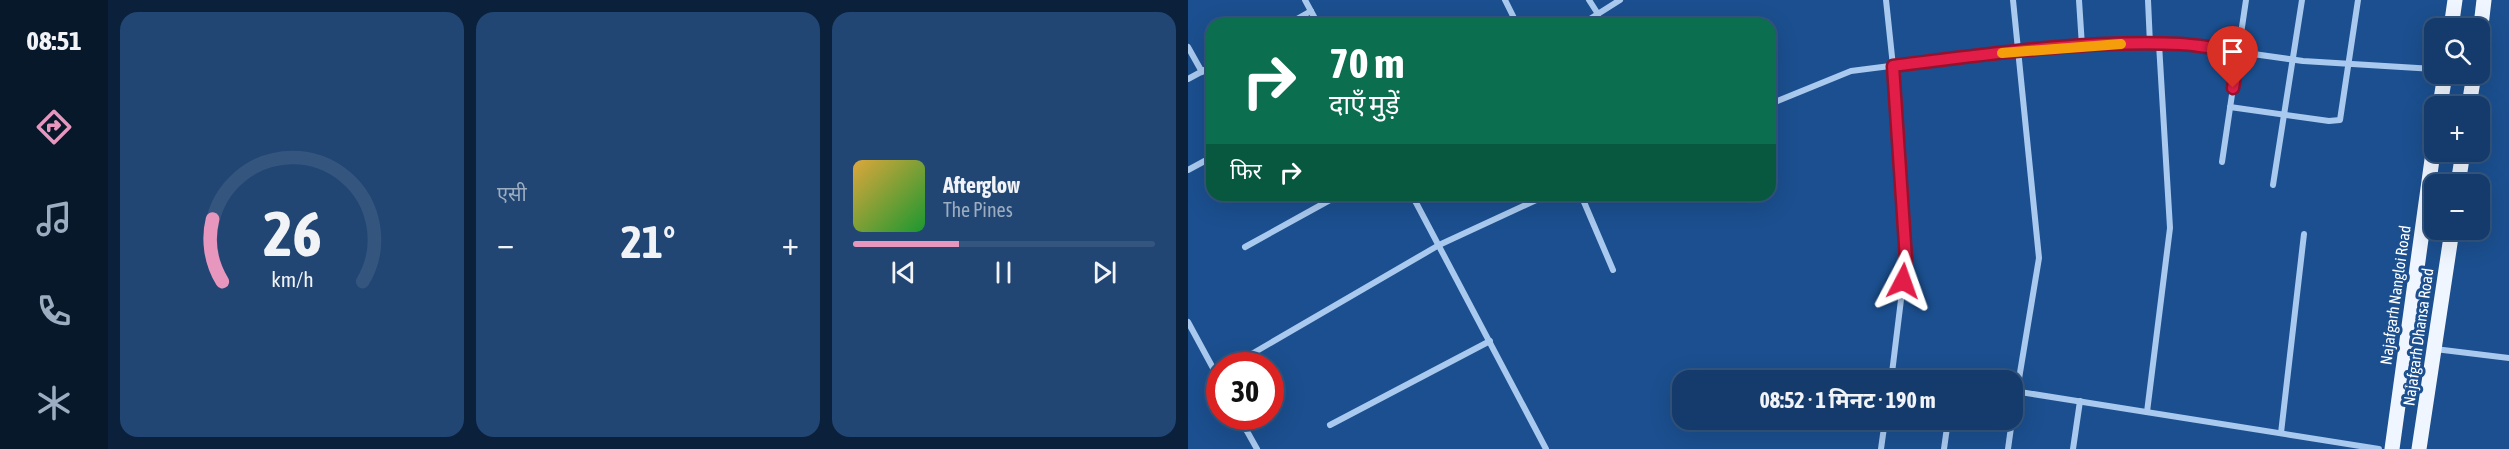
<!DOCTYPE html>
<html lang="hi">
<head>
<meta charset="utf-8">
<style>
  body { margin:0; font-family:"Asap Condensed","Noto Sans Devanagari",sans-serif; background:#214673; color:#f1f3f6; height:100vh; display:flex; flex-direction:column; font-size:22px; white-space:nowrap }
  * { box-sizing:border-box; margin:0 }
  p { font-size:20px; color:#9dadc1 }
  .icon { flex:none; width:33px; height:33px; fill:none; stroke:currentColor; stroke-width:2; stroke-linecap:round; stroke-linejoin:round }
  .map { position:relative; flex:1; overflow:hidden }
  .details { display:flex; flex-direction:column; gap:12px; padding:12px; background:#0b203b; width:1080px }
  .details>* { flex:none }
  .banner { position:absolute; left:18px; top:18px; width:570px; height:183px; border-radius:18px; box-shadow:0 6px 24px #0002,0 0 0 2px #33557e; background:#0b6e4f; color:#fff; overflow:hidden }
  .fabs { position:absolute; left:1236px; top:18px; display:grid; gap:12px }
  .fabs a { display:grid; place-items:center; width:66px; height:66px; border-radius:12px; background:#143b6b; box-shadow:0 6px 24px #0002,0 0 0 2px #33557e; font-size:30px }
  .speed { position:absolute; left:18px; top:352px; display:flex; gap:12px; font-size:30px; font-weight:700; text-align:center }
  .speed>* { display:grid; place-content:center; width:78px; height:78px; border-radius:50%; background:#143b6b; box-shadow:0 6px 24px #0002,0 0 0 2px #33557e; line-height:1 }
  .speed .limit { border:9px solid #d22; background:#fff; color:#111 }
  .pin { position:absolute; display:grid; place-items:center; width:51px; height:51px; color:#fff; margin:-62px -26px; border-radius:50% 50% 50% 0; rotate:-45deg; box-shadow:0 0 6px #0007 }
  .pin .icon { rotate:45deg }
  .me { position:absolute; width:66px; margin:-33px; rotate:4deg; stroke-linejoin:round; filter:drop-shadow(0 0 4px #0008) }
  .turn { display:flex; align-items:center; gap:21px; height:126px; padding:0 24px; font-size:27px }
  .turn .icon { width:78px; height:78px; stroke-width:2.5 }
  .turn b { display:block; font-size:42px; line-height:51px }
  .then { display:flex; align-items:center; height:57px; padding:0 24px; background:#0003; gap:12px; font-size:22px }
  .big { font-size:45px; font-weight:700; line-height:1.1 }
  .details .widget { flex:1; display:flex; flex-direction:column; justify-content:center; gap:9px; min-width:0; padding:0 21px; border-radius:18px; background:#214673 }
  .details .dial { align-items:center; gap:0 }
  .dial svg { height:156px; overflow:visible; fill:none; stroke:#33557e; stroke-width:7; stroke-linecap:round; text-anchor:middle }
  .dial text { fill:#f1f3f6; stroke:none }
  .song { display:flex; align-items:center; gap:18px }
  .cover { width:72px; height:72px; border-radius:9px; background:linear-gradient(135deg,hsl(40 70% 55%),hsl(130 70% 35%)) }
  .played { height:6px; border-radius:3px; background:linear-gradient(90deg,#e797bd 35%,#33557e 35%) }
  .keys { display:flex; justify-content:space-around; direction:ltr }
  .heat { display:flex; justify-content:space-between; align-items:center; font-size:33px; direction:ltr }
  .details .tiles { flex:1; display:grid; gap:12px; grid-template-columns:repeat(3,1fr) }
  .trip { position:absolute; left:484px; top:370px; width:351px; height:60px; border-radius:18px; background:#143b6b; box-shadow:0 6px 24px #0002,0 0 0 2px #33557e; font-weight:700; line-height:60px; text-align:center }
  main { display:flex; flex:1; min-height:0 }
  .tab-bar { display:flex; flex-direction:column; width:108px; justify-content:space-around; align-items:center; background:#08182b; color:#9dadc1 }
  .tab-bar .icon { width:42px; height:42px }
  .tab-bar .current { color:#e797bd }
  .tab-bar b { font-size:27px; color:#f1f3f6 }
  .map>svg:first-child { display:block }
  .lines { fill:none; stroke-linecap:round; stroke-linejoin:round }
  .street { stroke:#a9c9ee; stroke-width:6 }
  .primary { stroke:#f0f6ff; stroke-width:15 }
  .route-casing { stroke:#92132f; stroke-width:15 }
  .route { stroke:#e11d48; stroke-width:10 }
  .slow { stroke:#f59e0b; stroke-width:10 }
  .labels { text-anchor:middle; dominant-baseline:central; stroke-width:6; stroke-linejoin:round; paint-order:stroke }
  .street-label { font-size:16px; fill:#fff; stroke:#1b4f8f }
</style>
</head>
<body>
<main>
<nav class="tab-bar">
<b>08:51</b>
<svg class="icon current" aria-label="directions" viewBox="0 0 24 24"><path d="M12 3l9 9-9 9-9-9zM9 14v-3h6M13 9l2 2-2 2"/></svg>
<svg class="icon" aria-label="music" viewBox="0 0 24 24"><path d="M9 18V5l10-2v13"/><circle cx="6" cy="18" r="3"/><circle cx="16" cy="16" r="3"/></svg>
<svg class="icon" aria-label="phone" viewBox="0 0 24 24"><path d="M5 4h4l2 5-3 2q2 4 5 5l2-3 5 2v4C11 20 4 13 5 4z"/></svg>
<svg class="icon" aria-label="climate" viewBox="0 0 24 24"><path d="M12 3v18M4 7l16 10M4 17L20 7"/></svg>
</nav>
<section class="details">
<div class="tiles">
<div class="widget dial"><svg viewBox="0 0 100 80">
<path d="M14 69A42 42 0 1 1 86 69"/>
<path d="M14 69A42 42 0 0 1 9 37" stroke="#e797bd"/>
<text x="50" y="56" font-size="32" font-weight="700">26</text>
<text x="50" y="72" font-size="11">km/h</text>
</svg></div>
<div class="widget"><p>एसी</p>
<div class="heat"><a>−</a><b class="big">21°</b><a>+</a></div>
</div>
<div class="widget">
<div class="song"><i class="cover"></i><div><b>Afterglow</b><p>The Pines</p></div></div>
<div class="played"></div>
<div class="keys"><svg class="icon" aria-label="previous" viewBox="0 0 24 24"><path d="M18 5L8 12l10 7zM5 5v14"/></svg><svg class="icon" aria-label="pause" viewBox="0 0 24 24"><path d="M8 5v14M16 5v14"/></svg><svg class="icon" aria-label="next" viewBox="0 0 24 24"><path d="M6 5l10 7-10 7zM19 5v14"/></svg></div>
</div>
</div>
</section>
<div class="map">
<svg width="1321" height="449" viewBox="0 0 1321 449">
  <rect width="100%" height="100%" fill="#1b4f8f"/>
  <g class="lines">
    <g class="street">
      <path d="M117,0L130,24"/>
      <path d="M317,0L329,24"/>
      <path d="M401,0L410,14"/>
      <path d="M698,0L705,66L718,259L703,381"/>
      <path d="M825,0L851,258L825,415"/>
      <path d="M891,0L894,46"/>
      <path d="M960,0L962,44"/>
      <path d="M100,24L123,11"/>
      <path d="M394,24L432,0"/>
      <path d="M0,47L14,72"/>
      <path d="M0,79L24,66"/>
      <path d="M582,104L663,71L796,54L916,44H994L1115,61L1246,69"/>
      <path d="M1042,107L1141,121L1152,120L1170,0"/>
      <path d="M1034,162L1058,0"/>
      <path d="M0,170L24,157"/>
      <path d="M1085,185L1114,0"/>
      <path d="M224,195L358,449"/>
      <path d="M393,195L425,270"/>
      <path d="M57,247L151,195"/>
      <path d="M0,322L32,381"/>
      <path d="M1247,349L1321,358"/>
      <path d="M43,366L251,245L359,195"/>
      <path d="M704,371L765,381"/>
      <path d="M826,391L1191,449"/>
      <path d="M959,412L982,228L971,44"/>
      <path d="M51,417L69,449"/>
      <path d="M142,425L302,341"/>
      <path d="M1093,433L1116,234"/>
      <path d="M693,449L697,420"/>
      <path d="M756,449L760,420"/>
      <path d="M820,449L824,420"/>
      <path d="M885,449L892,401"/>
    </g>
    <g class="primary">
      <path d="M1263,28L1267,0"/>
      <path d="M1292,34L1296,0"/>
      <path d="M1252,106L1257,74"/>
      <path d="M1281,106L1286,74"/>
      <path d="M1270,184L1275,152"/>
      <path d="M1204,449L1246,145"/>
      <path d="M1231,449L1264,230"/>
    </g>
  </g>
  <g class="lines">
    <g class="route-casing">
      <path id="route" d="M715,281L718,259L705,66C800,54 896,40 992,44C1011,45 1031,49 1051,52L1045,88"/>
    </g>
    <use href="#route" class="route"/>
    <path class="slow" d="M814,53L933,44"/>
  </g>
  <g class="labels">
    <g class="street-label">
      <text transform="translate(1207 295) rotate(-82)">Najafgarh Nangloi Road</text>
      <text transform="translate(1230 337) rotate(-82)">Najafgarh Dhansa Road</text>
    </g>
  </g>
</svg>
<div class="fabs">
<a><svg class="icon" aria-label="search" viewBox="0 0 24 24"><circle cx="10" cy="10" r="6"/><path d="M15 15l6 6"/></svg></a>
<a>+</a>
<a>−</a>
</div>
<div class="speed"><div class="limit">30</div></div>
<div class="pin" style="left:1045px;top:88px;background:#d93025"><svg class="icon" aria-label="arrive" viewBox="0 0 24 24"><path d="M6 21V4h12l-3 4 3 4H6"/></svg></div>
<svg class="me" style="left:715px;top:281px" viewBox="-20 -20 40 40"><path d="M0-17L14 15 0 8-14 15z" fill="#e11d48" stroke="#fff" stroke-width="4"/></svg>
<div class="trip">08:52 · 1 मिनट · 190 m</div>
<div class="banner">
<div class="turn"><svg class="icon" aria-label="right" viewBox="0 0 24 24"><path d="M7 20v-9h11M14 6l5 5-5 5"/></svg><div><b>70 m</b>दाएँ मुड़ें</div></div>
<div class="then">फिर<svg class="icon" aria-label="right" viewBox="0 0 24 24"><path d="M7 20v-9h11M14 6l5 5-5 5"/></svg></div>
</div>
</div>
</main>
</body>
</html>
